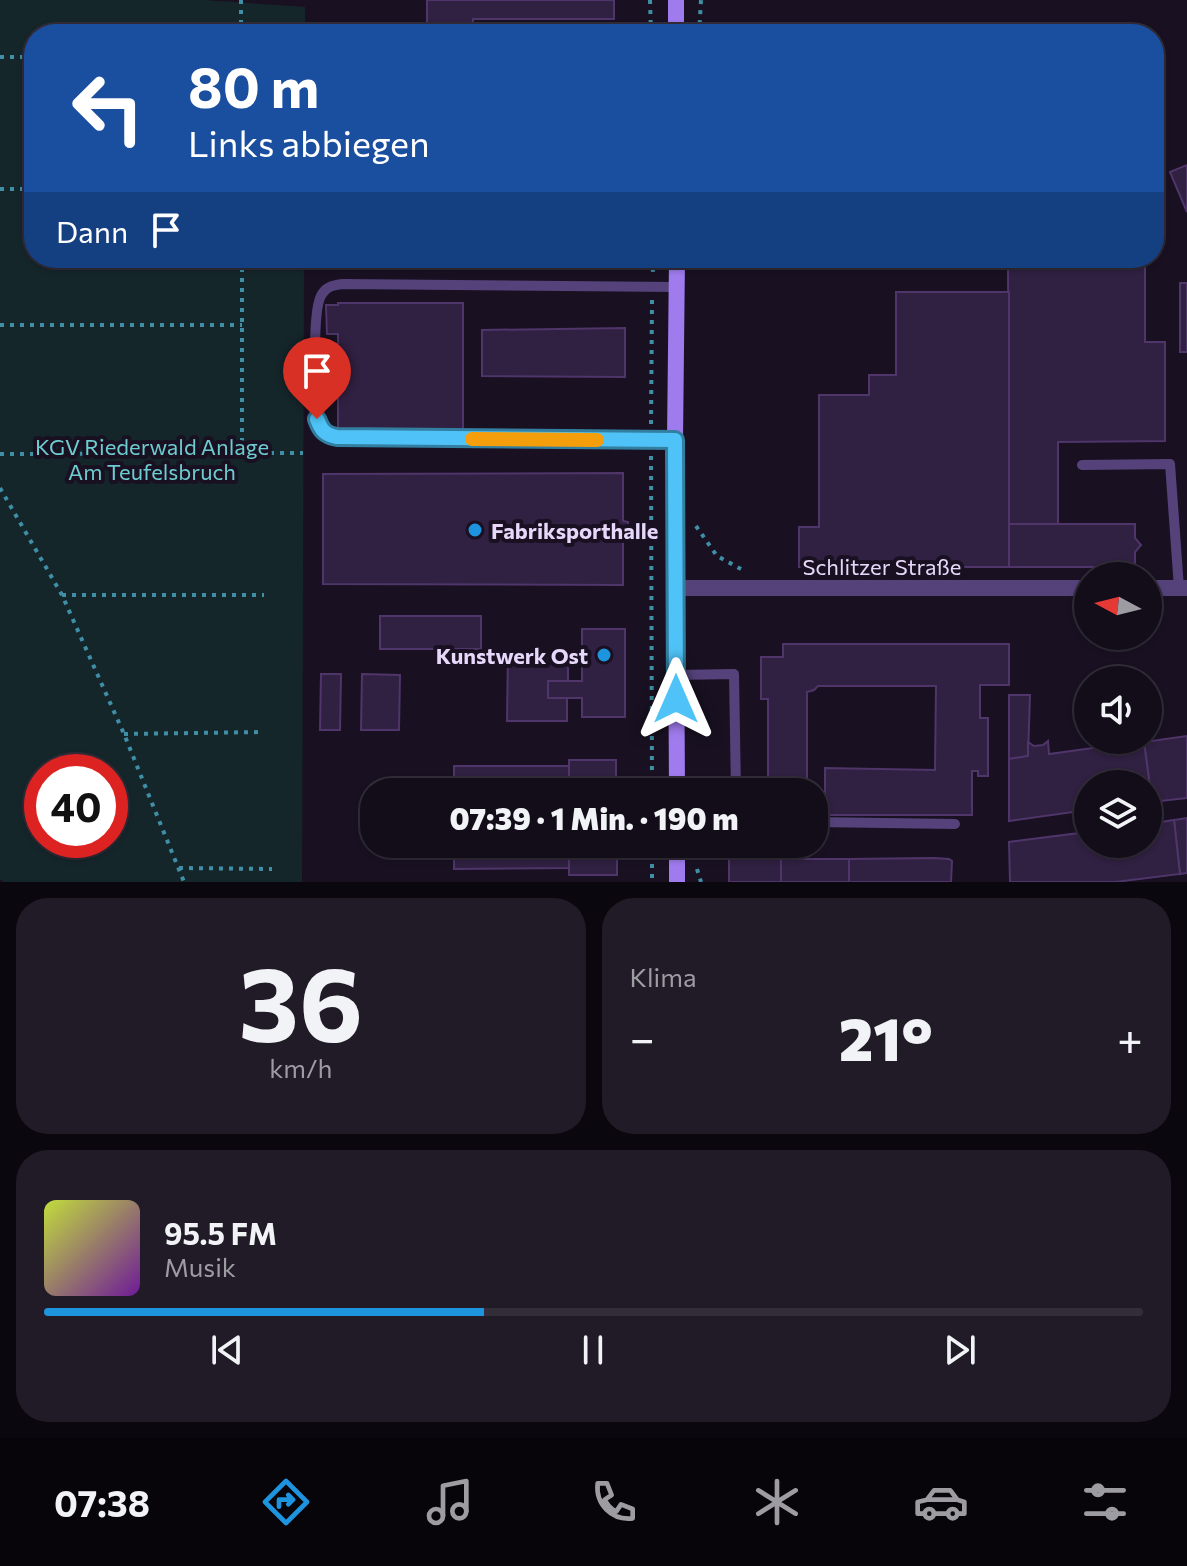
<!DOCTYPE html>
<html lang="de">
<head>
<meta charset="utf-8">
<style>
  body { margin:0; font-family:Commissioner,sans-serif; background:#201b27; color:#f1f3f6; height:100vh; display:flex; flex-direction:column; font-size:30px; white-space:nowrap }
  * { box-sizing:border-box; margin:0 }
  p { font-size:26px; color:#9d9ca2 }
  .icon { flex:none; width:44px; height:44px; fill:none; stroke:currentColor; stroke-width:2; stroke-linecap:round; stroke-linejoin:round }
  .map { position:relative; height:882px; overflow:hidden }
  .sheet { display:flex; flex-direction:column; gap:16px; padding:16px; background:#0a070e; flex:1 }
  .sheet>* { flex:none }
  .banner { position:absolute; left:24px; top:24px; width:1140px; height:244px; border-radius:32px; box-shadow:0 2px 6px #0004,0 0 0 2px #322d39; background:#1a4fa0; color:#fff; overflow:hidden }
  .needle { width:52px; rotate:277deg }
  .tools { position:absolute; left:1074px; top:562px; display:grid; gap:16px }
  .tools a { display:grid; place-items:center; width:88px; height:88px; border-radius:50%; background:#130d1a; box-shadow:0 2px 6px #0004,0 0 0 2px #322d39; font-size:40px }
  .speed { position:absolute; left:24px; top:754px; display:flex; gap:16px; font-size:40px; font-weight:700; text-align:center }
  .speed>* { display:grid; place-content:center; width:104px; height:104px; border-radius:50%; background:#130d1a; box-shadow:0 2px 6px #0004,0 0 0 2px #322d39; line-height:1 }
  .speed .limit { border:12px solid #d22; background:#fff; color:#111 }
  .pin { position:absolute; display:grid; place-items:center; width:68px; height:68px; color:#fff; margin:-82px -34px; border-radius:50% 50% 50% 0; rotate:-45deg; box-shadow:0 0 8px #0007 }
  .pin .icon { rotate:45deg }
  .me { position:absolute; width:88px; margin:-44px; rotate:0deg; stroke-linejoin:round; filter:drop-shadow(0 0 6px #0008) }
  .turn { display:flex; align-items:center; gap:28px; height:168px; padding:0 32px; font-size:36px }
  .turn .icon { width:104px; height:104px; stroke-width:2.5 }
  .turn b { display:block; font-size:56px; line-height:68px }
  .then { display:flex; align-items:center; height:76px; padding:0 32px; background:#0003; gap:16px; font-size:30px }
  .big { font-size:60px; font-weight:800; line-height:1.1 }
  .sheet .tile { flex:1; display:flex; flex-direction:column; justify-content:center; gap:12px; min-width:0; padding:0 28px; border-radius:32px; background:#201b27 }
  .sheet .dial { align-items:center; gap:0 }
  .dial b { font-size:104px; line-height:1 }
  .song { display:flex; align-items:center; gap:24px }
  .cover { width:96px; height:96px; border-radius:12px; background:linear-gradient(135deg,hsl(70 70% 55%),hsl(280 70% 35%)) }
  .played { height:8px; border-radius:4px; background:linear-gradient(90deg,#1e94df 40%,#322d39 40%) }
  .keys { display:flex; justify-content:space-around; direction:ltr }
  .heat { display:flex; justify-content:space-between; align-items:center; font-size:44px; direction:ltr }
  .sheet .tiles { flex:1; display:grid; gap:16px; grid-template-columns:1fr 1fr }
  .tile:last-child { grid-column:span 2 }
  .trip { position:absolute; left:360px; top:778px; width:468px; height:80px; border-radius:32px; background:#130d1a; box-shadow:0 2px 6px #0004,0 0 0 2px #322d39; font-weight:800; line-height:80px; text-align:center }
  .menu { display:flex; height:128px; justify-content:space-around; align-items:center; background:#08050a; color:#9d9ca2 }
  .menu .icon { width:56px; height:56px }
  .menu .selected { color:#1e94df }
  .menu b { font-size:36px; color:#f1f3f6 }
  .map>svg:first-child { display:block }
  .green { fill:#15262b; fill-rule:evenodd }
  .building { fill:#302041; stroke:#4f356a; stroke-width:2 }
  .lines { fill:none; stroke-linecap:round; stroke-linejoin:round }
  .path { stroke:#3f8fa7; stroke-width:4; stroke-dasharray:4 6; stroke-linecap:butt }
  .lane { stroke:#55427b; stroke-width:10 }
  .street { stroke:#55427b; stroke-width:16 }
  .secondary { stroke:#9f7bed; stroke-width:16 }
  .route-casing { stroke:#337fa1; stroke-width:20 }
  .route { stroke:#4fc3f7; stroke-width:14 }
  .slow { stroke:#f59e0b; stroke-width:14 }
  .poi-dot { fill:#1e94df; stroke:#191122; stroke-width:3 }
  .labels { text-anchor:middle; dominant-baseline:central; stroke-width:8; stroke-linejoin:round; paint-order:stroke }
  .park-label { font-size:22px; fill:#6dccd0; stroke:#191122 }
  .poi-label { font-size:22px; font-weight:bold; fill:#e6d8fa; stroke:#191122; text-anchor:start }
  .street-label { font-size:22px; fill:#e6d8fa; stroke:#191122 }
</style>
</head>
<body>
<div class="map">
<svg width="1187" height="882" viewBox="0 0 1187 882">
  <rect width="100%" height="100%" fill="#191122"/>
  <path class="green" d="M0,0H204L305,7V34H34V258H304L302,882H4L0,879ZM42,772H110V840H42Z"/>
  <g class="building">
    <path d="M427,0H614V19H473V34H427Z"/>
    <path d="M1187,165V212L1170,172Z"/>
    <rect x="774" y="258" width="48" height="11"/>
    <path d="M1145,265V342H1165V441L1058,442V524H1009L1008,266Z"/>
    <rect x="1180" y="283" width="7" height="69"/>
    <path d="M896,292H1009V567H799V527H819V395H869V375H896Z"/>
    <path d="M338,303H463V432L338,433V334H327L326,305H338Z"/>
    <path d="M625,328V377L482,376V330Z"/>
    <path d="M623,473V521L628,522V538H623V585L323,584V474Z"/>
    <path d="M1009,524H1135V538L1141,545L1135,552V567H1009Z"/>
    <rect x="380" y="616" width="101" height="33"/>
    <path d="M582,629H625V717H582V698H548V681H582Z"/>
    <path d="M783,644H1009V685H980V718H988V776H978V771H972V815H825V768L935,770L936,686H818L814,690L807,692V792H768V699H761V657H783Z"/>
    <path d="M508,654H568V681H548V698H567V721H507Z"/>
    <path d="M321,674H341L340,730H320Z"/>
    <path d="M362,674L400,675L399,730H361Z"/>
    <path d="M1009,695H1030L1028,756L1009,759Z"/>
    <path d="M1187,736V798L1152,802L1144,742Z"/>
    <path d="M1091,740H1100L1101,747L1144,742L1152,802L1148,803V784H1088V810L1009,821V759L1028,756V742L1034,746L1043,745L1048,741L1049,754L1093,748Z"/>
    <rect x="569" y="760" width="47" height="32"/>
    <rect x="454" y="766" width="115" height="26"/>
    <path d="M1187,818V873L1180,874L1174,820Z"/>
    <path d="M1174,820L1180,874L1115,882H1010L1009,842L1088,832V844H1148V824Z"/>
    <path d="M454,844H569V868L454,869Z"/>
    <rect x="569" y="844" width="48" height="31"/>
    <path d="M781,846V882H729V847Z"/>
    <path d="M934,858L949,859L952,861L951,882H849V859Z"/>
    <rect x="781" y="859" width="68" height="23"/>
  </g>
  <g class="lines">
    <g class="path">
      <path d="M241,0V34"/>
      <path d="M650,0L651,34"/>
      <path d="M699,34L701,0"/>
      <path d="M0,57H34"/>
      <path d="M0,189H34"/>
      <path d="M652,258L653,272"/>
      <path d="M0,325H242"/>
      <path d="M651,424L652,300"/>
      <path d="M242,452V258"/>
      <path d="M0,454L303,453"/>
      <path d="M651,456L652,792"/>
      <path d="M0,488L62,595L124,734L184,882"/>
      <path d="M696,526L717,556L741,569"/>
      <path d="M1093,569H1141"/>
      <path d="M62,595H264"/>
      <path d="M124,734L263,732"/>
      <path d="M652,844V882"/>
      <path d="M179,868L272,869"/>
      <path d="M697,869L701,882"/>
    </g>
    <g class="lane">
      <path d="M675,440L337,437C325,435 321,430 317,419C316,395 311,309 322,294C327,286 334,285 343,284L676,287"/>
      <path d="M1082,465L1170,464L1179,588"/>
      <path d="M676,675L734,674L736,792"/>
      <path d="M814,822L955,824"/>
    </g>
    <g class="street">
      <path d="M675,588H1088"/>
      <path d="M1148,588H1187"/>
    </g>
    <g class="secondary">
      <path d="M676,34V0"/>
      <path d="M677,258L675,440L677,792"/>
      <path d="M677,882V844"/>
    </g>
  </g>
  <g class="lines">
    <g class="route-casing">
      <path id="route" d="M317,419C321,430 325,435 337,437L675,440L676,699"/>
    </g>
    <use href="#route" class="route"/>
    <path class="slow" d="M472,439L597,440"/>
  </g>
  <g class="poi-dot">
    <circle cx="475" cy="530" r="8"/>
    <circle cx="604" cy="655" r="8"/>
  </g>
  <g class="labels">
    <g class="park-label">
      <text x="152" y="446">KGV Riederwald Anlage<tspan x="152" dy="25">Am Teufelsbruch</tspan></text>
    </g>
    <g class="poi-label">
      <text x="491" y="530">Fabriksporthalle</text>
      <text x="588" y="655" text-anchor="end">Kunstwerk Ost</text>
    </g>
    <g class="street-label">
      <text x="882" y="566">Schlitzer Straße</text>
    </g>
  </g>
</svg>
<div class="tools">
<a><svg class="needle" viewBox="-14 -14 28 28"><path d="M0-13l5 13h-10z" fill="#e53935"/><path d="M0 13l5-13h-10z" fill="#9d9ca2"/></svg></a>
<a><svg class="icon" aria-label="sound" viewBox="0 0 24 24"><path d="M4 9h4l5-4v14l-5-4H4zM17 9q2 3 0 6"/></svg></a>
<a><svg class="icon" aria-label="layers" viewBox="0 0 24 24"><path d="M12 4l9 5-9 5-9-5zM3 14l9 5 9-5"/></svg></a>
</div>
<div class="speed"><div class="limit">40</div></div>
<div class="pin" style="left:317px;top:419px;background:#d93025"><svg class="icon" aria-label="arrive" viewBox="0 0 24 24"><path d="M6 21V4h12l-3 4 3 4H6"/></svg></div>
<svg class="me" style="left:676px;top:699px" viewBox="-20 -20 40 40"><path d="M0-17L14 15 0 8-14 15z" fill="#4fc3f7" stroke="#fff" stroke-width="4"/></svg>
<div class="trip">07:39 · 1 Min. · 190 m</div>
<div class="banner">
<div class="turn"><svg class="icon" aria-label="left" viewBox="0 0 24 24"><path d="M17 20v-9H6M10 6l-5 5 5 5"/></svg><div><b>80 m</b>Links abbiegen</div></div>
<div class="then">Dann<svg class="icon" aria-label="arrive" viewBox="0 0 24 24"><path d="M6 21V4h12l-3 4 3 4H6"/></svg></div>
</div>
</div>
<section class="sheet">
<div class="tiles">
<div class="tile dial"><b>36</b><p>km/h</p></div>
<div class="tile"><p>Klima</p>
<div class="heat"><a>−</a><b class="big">21°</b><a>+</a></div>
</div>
<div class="tile">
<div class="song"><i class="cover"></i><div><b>95.5 FM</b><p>Musik</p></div></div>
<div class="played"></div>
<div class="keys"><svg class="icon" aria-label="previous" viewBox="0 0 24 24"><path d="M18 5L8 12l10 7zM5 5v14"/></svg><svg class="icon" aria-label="pause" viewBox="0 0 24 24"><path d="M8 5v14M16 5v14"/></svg><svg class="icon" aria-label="next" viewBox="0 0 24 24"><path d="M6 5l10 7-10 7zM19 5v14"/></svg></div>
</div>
</div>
</section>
<nav class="menu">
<b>07:38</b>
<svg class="icon selected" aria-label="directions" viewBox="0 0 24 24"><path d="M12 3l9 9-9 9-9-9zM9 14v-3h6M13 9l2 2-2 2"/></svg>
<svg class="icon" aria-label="music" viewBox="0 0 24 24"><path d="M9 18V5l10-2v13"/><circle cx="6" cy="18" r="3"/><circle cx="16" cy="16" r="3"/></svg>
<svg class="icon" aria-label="phone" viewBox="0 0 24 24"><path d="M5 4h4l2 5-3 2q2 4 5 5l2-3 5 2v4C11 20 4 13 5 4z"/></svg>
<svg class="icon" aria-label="climate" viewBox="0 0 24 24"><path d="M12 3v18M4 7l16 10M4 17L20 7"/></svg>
<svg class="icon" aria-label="car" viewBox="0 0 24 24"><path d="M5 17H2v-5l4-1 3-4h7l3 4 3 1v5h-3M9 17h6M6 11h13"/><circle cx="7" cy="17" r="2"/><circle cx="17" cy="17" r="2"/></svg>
<svg class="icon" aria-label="filters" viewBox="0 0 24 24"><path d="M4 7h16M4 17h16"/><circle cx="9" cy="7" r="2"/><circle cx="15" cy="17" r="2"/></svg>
</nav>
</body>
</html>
